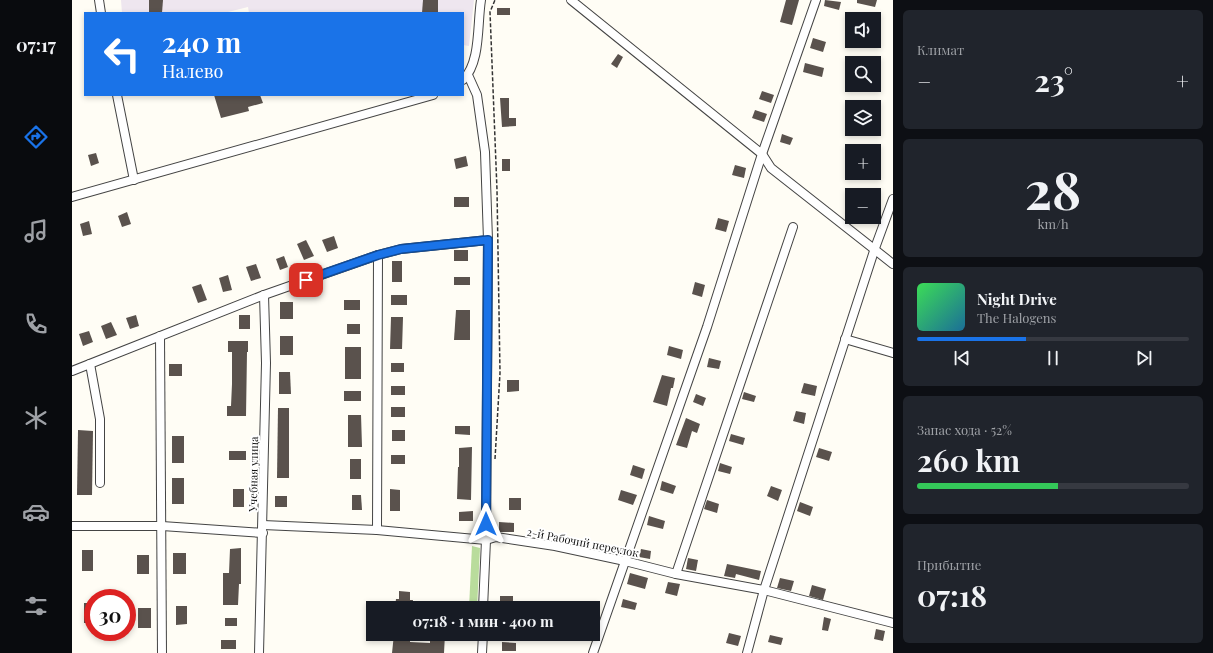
<!DOCTYPE html>
<html lang="ru">
<head>
<meta charset="utf-8">
<style>
  body { margin:0; font-family:"Playfair Display",serif; background:#20242c; color:#f1f3f6; height:100vh; display:flex; flex-direction:column; font-size:15px; white-space:nowrap }
  * { box-sizing:border-box; margin:0 }
  p { font-size:13px; color:#9ea1a6 }
  .icon { flex:none; width:22px; height:22px; fill:none; stroke:currentColor; stroke-width:2; stroke-linecap:round; stroke-linejoin:round }
  .map { position:relative; flex:1; overflow:hidden }
  .drawer { display:flex; flex-direction:column; gap:10px; padding:10px; background:#0d0f14; width:320px }
  .drawer>* { flex:none }
  .top-card { position:absolute; left:12px; top:12px; width:380px; height:84px; border-radius:0px; box-shadow:0 2px 6px #0003; background:#1a73e8; color:#fff; overflow:hidden }
  .tools { position:absolute; left:773px; top:12px; display:grid; gap:8px }
  .tools a { display:grid; place-items:center; width:36px; height:36px; border-radius:0px; background:#171b24; box-shadow:0 2px 6px #0003; font-size:20px }
  .speed { position:absolute; left:12px; top:589px; display:flex; gap:8px; font-size:20px; font-weight:700; text-align:center }
  .speed>* { display:grid; place-content:center; width:52px; height:52px; border-radius:50%; background:#171b24; box-shadow:0 2px 6px #0003; line-height:1 }
  .speed .limit { border:6px solid #d22; background:#fff; color:#111 }
  .pin { position:absolute; display:grid; place-items:center; width:34px; height:34px; color:#fff; margin:-17px; border-radius:8px; box-shadow:0 2px 6px #0006 }
  .me { position:absolute; width:44px; margin:-22px; rotate:0deg; stroke-linejoin:round; filter:drop-shadow(0 0 3px #0008) }
  .turn { display:flex; align-items:center; gap:14px; height:84px; padding:0 12px; font-size:18px }
  .turn .icon { width:52px; height:52px; stroke-width:2.5 }
  .turn b { display:block; font-size:28px; line-height:34px }
  .big { font-size:30px; font-weight:700; line-height:1.1 }
  .drawer .widget { flex:1; display:flex; flex-direction:column; justify-content:center; gap:6px; min-width:0; padding:0 14px; border-radius:6px; background:#20242c }
  .drawer .dial { align-items:center; gap:0 }
  .dial b { font-size:52px; line-height:1 }
  .song { display:flex; align-items:center; gap:12px }
  .cover { width:48px; height:48px; border-radius:6px; background:linear-gradient(135deg,hsl(130 70% 55%),hsl(200 70% 35%)) }
  .played { height:4px; border-radius:2px; background:linear-gradient(90deg,#1a73e8 40%,#363941 40%) }
  .keys { display:flex; justify-content:space-around; direction:ltr }
  .heat { display:flex; justify-content:space-between; align-items:center; font-size:22px; direction:ltr }
  .charge { height:6px; border-radius:3px; background:linear-gradient(90deg,#34c759 52%,#363941 0) }
  .trip { position:absolute; left:294px; top:601px; width:234px; height:40px; border-radius:0px; background:#171b24; box-shadow:0 2px 6px #0003; font-weight:700; line-height:40px; text-align:center }
  main { display:flex; flex:1; min-height:0 }
  .tabs { display:flex; flex-direction:column; width:72px; justify-content:space-around; align-items:center; background:#090b0e; color:#9ea1a6 }
  .tabs .icon { width:28px; height:28px }
  .tabs .selected { color:#1a73e8 }
  .tabs b { font-size:18px; color:#f1f3f6 }
  .map>svg:first-child { display:block }
  .industrial { fill:#eee6ef }
  .forest { fill:#b9dc9c }
  .building { fill:#5a524d }
  .lines { fill:none; stroke-linecap:round; stroke-linejoin:round }
  .minor-casing { stroke:#444; stroke-width:10 }
  .path { stroke:#333; stroke-width:1.5; stroke-dasharray:4 2; stroke-linecap:butt }
  .minor { stroke:#fff; stroke-width:8 }
  .route-casing { stroke:#114b97; stroke-width:10 }
  .route { stroke:#1a73e8; stroke-width:7 }
  .labels { text-anchor:middle; dominant-baseline:central; stroke-width:4; stroke-linejoin:round; paint-order:stroke }
  .street-label { font-size:11px; fill:#111; stroke:#fff }
</style>
</head>
<body>
<main>
<nav class="tabs">
<b>07:17</b>
<svg class="icon selected" aria-label="directions" viewBox="0 0 24 24"><path d="M12 3l9 9-9 9-9-9zM9 14v-3h6M13 9l2 2-2 2"/></svg>
<svg class="icon" aria-label="music" viewBox="0 0 24 24"><path d="M9 18V5l10-2v13"/><circle cx="6" cy="18" r="3"/><circle cx="16" cy="16" r="3"/></svg>
<svg class="icon" aria-label="phone" viewBox="0 0 24 24"><path d="M5 4h4l2 5-3 2q2 4 5 5l2-3 5 2v4C11 20 4 13 5 4z"/></svg>
<svg class="icon" aria-label="climate" viewBox="0 0 24 24"><path d="M12 3v18M4 7l16 10M4 17L20 7"/></svg>
<svg class="icon" aria-label="car" viewBox="0 0 24 24"><path d="M5 17H2v-5l4-1 3-4h7l3 4 3 1v5h-3M9 17h6M6 11h13"/><circle cx="7" cy="17" r="2"/><circle cx="17" cy="17" r="2"/></svg>
<svg class="icon" aria-label="filters" viewBox="0 0 24 24"><path d="M4 7h16M4 17h16"/><circle cx="9" cy="7" r="2"/><circle cx="15" cy="17" r="2"/></svg>
</nav>
<div class="map">
<svg width="821" height="653" viewBox="0 0 821 653">
  <rect width="100%" height="100%" fill="#fffdf5"/>
  <path class="industrial" d="M49,0H402L397,46L391,45V13H177L176,7L152,13H50Z"/>
  <path class="forest" d="M400,546L408,548L405,608H397Z"/>
  <g class="building">
    <path d="M77,0H91L90,13H77Z"/>
    <path d="M351,0H366V13H350Z"/>
    <path d="M714,0H727L720,25L708,22Z"/>
    <path d="M753,0L769,2L767,10L752,6Z"/>
    <path d="M785,0H805L803,7L785,3Z"/>
    <rect x="425" y="8" width="13" height="7"/>
    <path d="M741,38L754,42L751,52L738,48Z"/>
    <path d="M546,54L551,57L545,68L539,64Z"/>
    <path d="M733,63L752,68L750,77L731,72Z"/>
    <path d="M690,91L702,95L699,103L687,99Z"/>
    <path d="M142,95H188L191,103L176,107L177,111L149,118Z"/>
    <path d="M428,98H437V118H444V126L430,127Z"/>
    <path d="M683,110L695,114L692,122L680,118Z"/>
    <path d="M710,134L721,138L718,145L708,142Z"/>
    <path d="M24,153L27,163L19,166L16,155Z"/>
    <path d="M394,156L396,166L384,169L382,159Z"/>
    <rect x="430" y="159" width="8" height="12"/>
    <path d="M663,165L674,168L672,178L660,175Z"/>
    <rect x="382" y="197" width="15" height="10"/>
    <path d="M55,212L59,224L50,227L46,216Z"/>
    <path d="M646,218L657,221L654,232L643,229Z"/>
    <path d="M17,221L20,234L11,236L8,224Z"/>
    <path d="M262,236L266,248L255,252L250,240Z"/>
    <path d="M234,240L242,256L232,260L225,244Z"/>
    <rect x="382" y="250" width="14" height="11"/>
    <path d="M212,256L216,267L208,270L204,259Z"/>
    <rect x="320" y="261" width="10" height="21"/>
    <path d="M184,264L189,278L179,281L174,267Z"/>
    <path d="M156,275L160,290L151,292L147,278Z"/>
    <rect x="382" y="277" width="16" height="8"/>
    <path d="M623,282L633,285L630,297L620,294Z"/>
    <path d="M129,284L135,300L126,303L120,287Z"/>
    <rect x="319" y="295" width="16" height="10"/>
    <rect x="272" y="300" width="16" height="10"/>
    <rect x="208" y="302" width="13" height="17"/>
    <path d="M384,310H398V340H382Z"/>
    <path d="M64,315L67,326L58,329L54,318Z"/>
    <rect x="167" y="315" width="11" height="14"/>
    <path d="M319,317H331L330,349H318Z"/>
    <path d="M39,322L45,335L34,339L29,326Z"/>
    <rect x="275" y="324" width="13" height="10"/>
    <path d="M17,331L21,342L11,346L7,334Z"/>
    <rect x="208" y="336" width="13" height="19"/>
    <path d="M156,341H176V352H175L174,416H155V406H159L160,384V352H156Z"/>
    <path d="M597,346L611,350L609,359L595,355Z"/>
    <rect x="273" y="347" width="16" height="32"/>
    <path d="M637,358L649,361L647,369L635,367Z"/>
    <rect x="319" y="363" width="13" height="9"/>
    <rect x="97" y="364" width="13" height="12"/>
    <path d="M207,372H218L219,394H207Z"/>
    <path d="M590,375L603,378L601,388H599L595,406L581,402Z"/>
    <path d="M435,380H447V391L435,392Z"/>
    <path d="M732,383L745,386L743,396L729,393Z"/>
    <rect x="319" y="386" width="14" height="9"/>
    <rect x="272" y="391" width="17" height="10"/>
    <path d="M672,392L684,396L682,402L670,399Z"/>
    <path d="M624,394L634,398L631,406L621,402Z"/>
    <rect x="319" y="407" width="14" height="10"/>
    <path d="M206,408H217V478H205Z"/>
    <path d="M724,411L734,413L732,424L721,421Z"/>
    <path d="M276,415H289L290,447H276Z"/>
    <path d="M614,418L628,424L625,433L620,431L615,448L604,445Z"/>
    <path d="M383,426H398V435L383,434Z"/>
    <path d="M6,430L21,431L20,495H5Z"/>
    <rect x="320" y="430" width="13" height="11"/>
    <path d="M659,434L673,438L671,445L657,441Z"/>
    <rect x="100" y="436" width="12" height="27"/>
    <path d="M400,447L399,500L385,499L386,467H387V448Z"/>
    <path d="M747,448L760,452L757,461L744,457Z"/>
    <rect x="157" y="451" width="17" height="9"/>
    <rect x="319" y="455" width="14" height="9"/>
    <rect x="278" y="459" width="11" height="20"/>
    <path d="M648,463L660,467L658,474L646,471Z"/>
    <path d="M561,465L573,469L570,479L558,475Z"/>
    <rect x="100" y="478" width="12" height="26"/>
    <path d="M590,481L604,486L601,494L588,490Z"/>
    <path d="M699,486L710,490L706,501L695,496Z"/>
    <rect x="161" y="489" width="11" height="18"/>
    <path d="M318,489L328,490V511H318Z"/>
    <path d="M549,490L565,495L561,505L546,500Z"/>
    <path d="M280,495H289L290,510H280Z"/>
    <rect x="203" y="496" width="12" height="11"/>
    <rect x="437" y="498" width="12" height="12"/>
    <path d="M635,500L647,504L645,513L632,509Z"/>
    <path d="M728,502L741,507L738,516L725,511Z"/>
    <path d="M401,511V521H387V512Z"/>
    <path d="M577,516L593,521L591,529L575,525Z"/>
    <path d="M427,522L442,523V532H427Z"/>
    <path d="M169,548V584H167L166,605H151V573H157L158,549Z"/>
    <path d="M569,549L579,551L578,559L567,557Z"/>
    <rect x="10" y="550" width="11" height="21"/>
    <rect x="101" y="553" width="13" height="21"/>
    <rect x="65" y="555" width="12" height="19"/>
    <path d="M616,558L626,560L624,571L614,569Z"/>
    <path d="M655,564L689,571L687,580L664,574L663,578L652,576Z"/>
    <path d="M558,573L576,578L573,589L555,584Z"/>
    <path d="M708,578L722,581L719,591L705,588Z"/>
    <path d="M596,582L608,584L605,596L593,593Z"/>
    <path d="M740,585L754,589L751,600L737,596Z"/>
    <path d="M327,591L338,592V600H341L340,608H323L324,599H327Z"/>
    <rect x="428" y="596" width="13" height="12"/>
    <path d="M551,599L565,603L563,610L549,607Z"/>
    <rect x="12" y="603" width="9" height="20"/>
    <path d="M104,606H115V624L104,625Z"/>
    <rect x="66" y="608" width="13" height="20"/>
    <path d="M752,617L759,619L756,631L750,630Z"/>
    <rect x="153" y="618" width="12" height="8"/>
    <path d="M804,629L813,631L811,641L802,639Z"/>
    <path d="M657,633L669,636L666,646L654,643Z"/>
    <path d="M322,634H338V642L358,643V634H373L372,653H320Z"/>
    <path d="M698,635L711,638L709,645L696,642Z"/>
    <rect x="149" y="640" width="15" height="9"/>
    <path d="M430,642L444,643V651H430Z"/>
  </g>
  <g class="lines">
    <g class="minor-casing">
      <g id="minor">
        <path d="M27,0L29,13"/>
        <path d="M499,0L690,154L699,168L821,264"/>
        <path d="M396,75L405,95L413,152L416,240L414,540L411,608"/>
        <path d="M391,80C409,62 405,25 409,0"/>
        <path d="M45,95L62,180"/>
        <path d="M0,197L361,95"/>
        <path d="M88,336L90,653"/>
        <path d="M773,339L821,353"/>
        <path d="M18,364L28,419V483"/>
        <path d="M0,371L192,295L306,255L329,249L416,240"/>
        <path d="M191,525L305,530L414,540L424,537L483,546L553,561L604,574L692,590L821,623"/>
        <path d="M0,526H90L191,533"/>
        <path d="M305,530L306,255"/>
        <path d="M604,574L721,227"/>
        <path d="M187,653L194,363L192,295"/>
        <path d="M410,653L411,634"/>
        <path d="M521,653L635,327L690,154L744,0"/>
        <path d="M675,653L692,590L803,248L821,199"/>
      </g>
    </g>
    <path class="path" d="M423,459L428,373L425,190L418,12L423,0"/>
    <use href="#minor" class="minor"/>
  </g>
  <g class="lines">
    <g class="route-casing">
      <path id="route" d="M234,280L306,255L329,249L416,240L414,524"/>
    </g>
    <use href="#route" class="route"/>
  </g>
  <g class="labels">
    <g class="street-label">
      <text transform="translate(181 474) rotate(-89)">Учебная улица</text>
      <text transform="translate(511 542) rotate(11)">2-й Рабочий переулок</text>
    </g>
  </g>
</svg>
<div class="tools">
<a><svg class="icon" aria-label="sound" viewBox="0 0 24 24"><path d="M4 9h4l5-4v14l-5-4H4zM17 9q2 3 0 6"/></svg></a>
<a><svg class="icon" aria-label="search" viewBox="0 0 24 24"><circle cx="10" cy="10" r="6"/><path d="M15 15l6 6"/></svg></a>
<a><svg class="icon" aria-label="layers" viewBox="0 0 24 24"><path d="M12 4l9 5-9 5-9-5zM3 14l9 5 9-5"/></svg></a>
<a>+</a>
<a>−</a>
</div>
<div class="speed"><div class="limit">30</div></div>
<div class="pin" style="left:234px;top:280px;background:#d93025"><svg class="icon" aria-label="arrive" viewBox="0 0 24 24"><path d="M6 21V4h12l-3 4 3 4H6"/></svg></div>
<svg class="me" style="left:414px;top:524px" viewBox="-20 -20 40 40"><path d="M0-17L14 15 0 8-14 15z" fill="#1a73e8" stroke="#fff" stroke-width="4"/></svg>
<div class="trip">07:18 · 1 мин · 400 m</div>
<div class="top-card">
<div class="turn"><svg class="icon" aria-label="left" viewBox="0 0 24 24"><path d="M17 20v-9H6M10 6l-5 5 5 5"/></svg><div><b>240 m</b>Налево</div></div>
</div>
</div>
<section class="drawer">
<div class="widget"><p>Климат</p>
<div class="heat"><a>−</a><b class="big">23°</b><a>+</a></div>
</div>
<div class="widget dial"><b>28</b><p>km/h</p></div>
<div class="widget">
<div class="song"><i class="cover"></i><div><b>Night Drive</b><p>The Halogens</p></div></div>
<div class="played"></div>
<div class="keys"><svg class="icon" aria-label="previous" viewBox="0 0 24 24"><path d="M18 5L8 12l10 7zM5 5v14"/></svg><svg class="icon" aria-label="pause" viewBox="0 0 24 24"><path d="M8 5v14M16 5v14"/></svg><svg class="icon" aria-label="next" viewBox="0 0 24 24"><path d="M6 5l10 7-10 7zM19 5v14"/></svg></div>
</div>
<div class="widget"><p>Запас хода · 52%</p><b class="big">260 km</b><div class="charge"></div></div>
<div class="widget"><p>Прибытие</p><b class="big">07:18</b></div>
</section>
</main>
</body>
</html>
